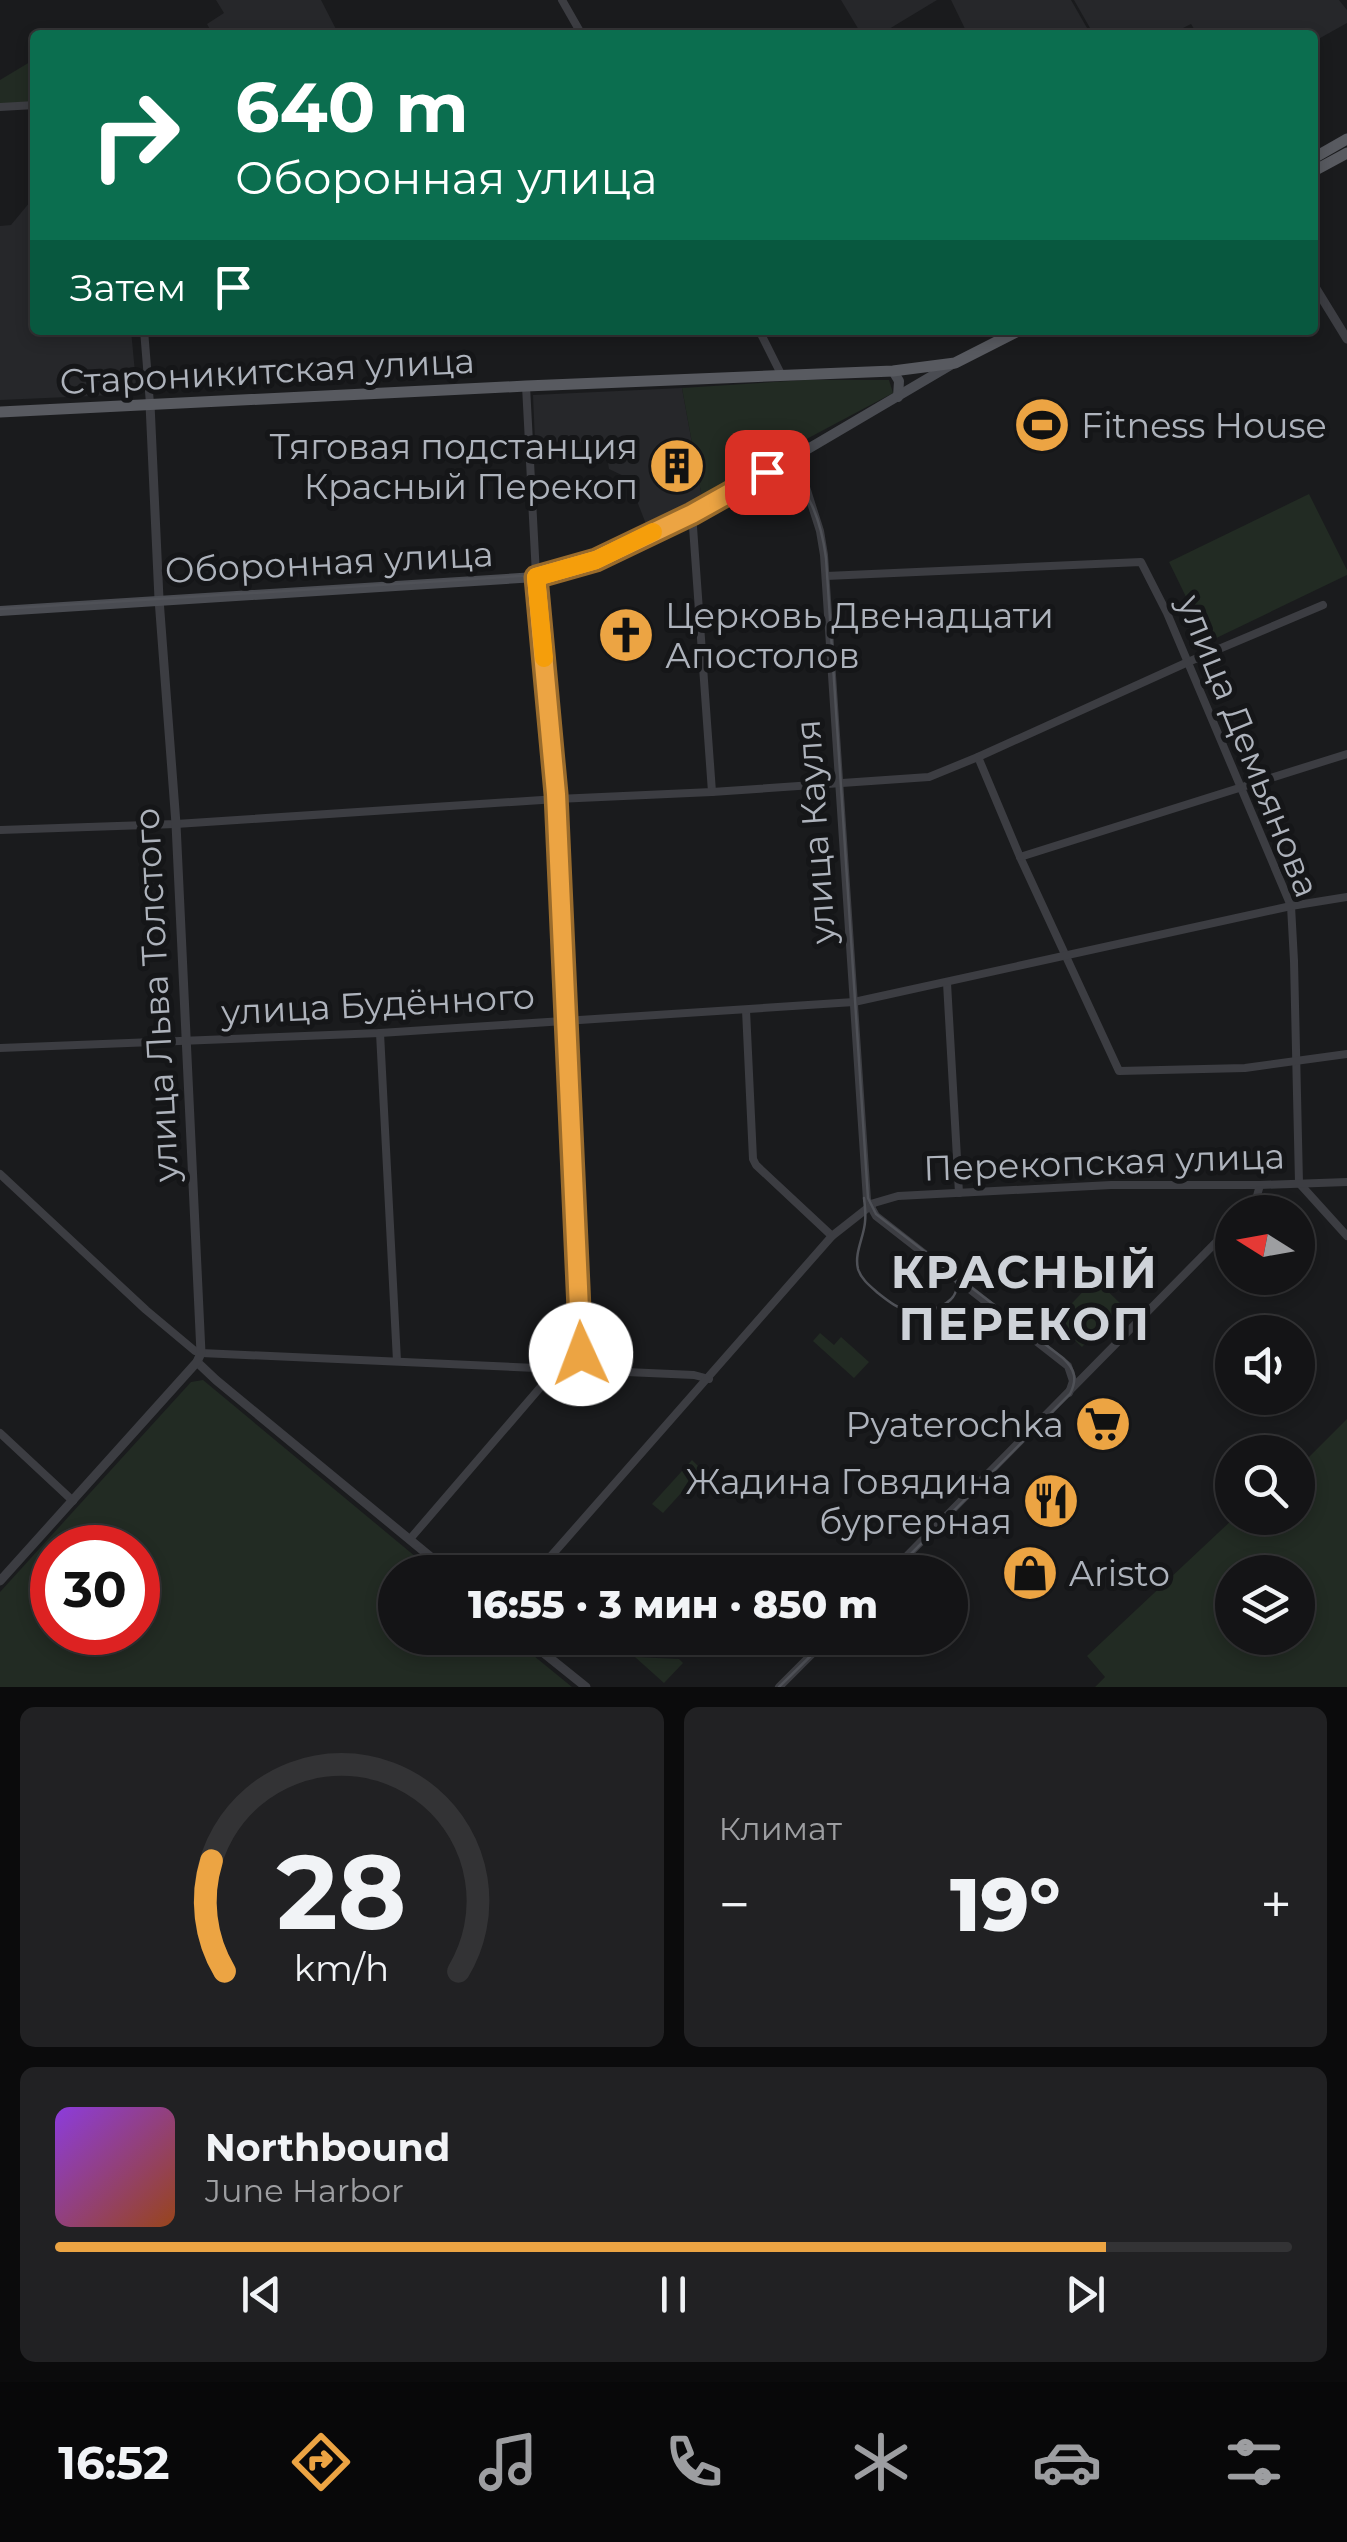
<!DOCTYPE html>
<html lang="ru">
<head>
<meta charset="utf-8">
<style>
  body { margin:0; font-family:Montserrat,sans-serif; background:#212123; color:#f1f3f6; height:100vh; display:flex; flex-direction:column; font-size:38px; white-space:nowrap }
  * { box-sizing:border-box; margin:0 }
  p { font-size:32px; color:#9d9ea1 }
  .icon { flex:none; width:55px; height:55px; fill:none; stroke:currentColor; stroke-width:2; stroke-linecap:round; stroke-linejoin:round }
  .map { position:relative; height:1687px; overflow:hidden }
  .drawer { display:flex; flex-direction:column; gap:20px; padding:20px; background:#0b0b0c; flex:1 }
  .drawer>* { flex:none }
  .top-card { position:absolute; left:30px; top:30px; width:1288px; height:305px; border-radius:10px; box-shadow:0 5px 15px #0003,0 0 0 2px #333335; background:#0b6e4f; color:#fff; overflow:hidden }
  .needle { width:65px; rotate:281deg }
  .tools { position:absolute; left:1215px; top:1195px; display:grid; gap:20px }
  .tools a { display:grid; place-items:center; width:100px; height:100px; border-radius:50%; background:#141416; box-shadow:0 5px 15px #0003,0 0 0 2px #333335; font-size:50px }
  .speed { position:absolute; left:30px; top:1525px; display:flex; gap:20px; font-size:50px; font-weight:700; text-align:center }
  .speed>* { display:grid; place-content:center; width:130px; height:130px; border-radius:50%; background:#141416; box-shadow:0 5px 15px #0003,0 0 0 2px #333335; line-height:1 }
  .speed .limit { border:15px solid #d22; background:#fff; color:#111 }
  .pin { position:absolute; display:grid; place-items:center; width:85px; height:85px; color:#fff; margin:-42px; border-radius:20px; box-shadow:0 5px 15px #0006 }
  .me { position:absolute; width:110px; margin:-55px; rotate:358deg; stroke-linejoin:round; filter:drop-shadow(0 0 8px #0008) }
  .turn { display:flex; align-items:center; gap:35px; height:210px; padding:0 40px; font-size:45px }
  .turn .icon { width:130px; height:130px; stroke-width:2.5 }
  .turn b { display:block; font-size:70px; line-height:85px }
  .then { display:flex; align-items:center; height:95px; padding:0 40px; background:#0003; gap:20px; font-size:38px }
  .big { font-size:75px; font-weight:800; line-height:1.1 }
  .drawer .widget { flex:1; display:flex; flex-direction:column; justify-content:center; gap:15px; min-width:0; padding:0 35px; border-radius:15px; background:#212123 }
  .drawer .dial { align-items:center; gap:0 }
  .dial svg { height:260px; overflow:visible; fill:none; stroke:#333335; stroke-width:7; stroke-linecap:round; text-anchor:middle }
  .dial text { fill:#f1f3f6; stroke:none }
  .song { display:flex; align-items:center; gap:30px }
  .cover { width:120px; height:120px; border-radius:15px; background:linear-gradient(135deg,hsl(270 70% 55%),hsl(20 70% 35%)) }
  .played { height:10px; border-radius:5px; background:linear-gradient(90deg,#eca443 85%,#333335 85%) }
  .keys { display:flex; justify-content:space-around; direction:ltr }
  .heat { display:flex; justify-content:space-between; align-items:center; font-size:55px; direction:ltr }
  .drawer .tiles { flex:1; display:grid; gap:20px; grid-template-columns:1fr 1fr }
  .widget:last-child { grid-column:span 2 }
  .trip { position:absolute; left:378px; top:1555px; width:590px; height:100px; border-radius:50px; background:#141416; box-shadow:0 5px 15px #0003,0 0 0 2px #333335; font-weight:800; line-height:100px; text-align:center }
  .tab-bar { display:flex; height:160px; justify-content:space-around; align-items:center; background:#080809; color:#9d9ea1 }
  .tab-bar .icon { width:70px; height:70px }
  .tab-bar .selected { color:#eca443 }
  .tab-bar b { font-size:45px; color:#f1f3f6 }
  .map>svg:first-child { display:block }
  .built { fill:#26272a }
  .green { fill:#222b23; fill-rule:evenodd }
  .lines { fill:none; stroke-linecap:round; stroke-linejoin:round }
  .minor { stroke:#3c3d42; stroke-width:8 }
  .tertiary { stroke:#3c3d42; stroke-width:9 }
  .secondary { stroke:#4a4c52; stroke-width:10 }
  .primary { stroke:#585a60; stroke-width:11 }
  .tram { stroke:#4f5157; stroke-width:2.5 }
  .route-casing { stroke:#996b2c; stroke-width:25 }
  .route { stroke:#eca443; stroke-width:18 }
  .slow { stroke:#f59e0b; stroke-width:18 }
  .labels { text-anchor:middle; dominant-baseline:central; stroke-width:10; stroke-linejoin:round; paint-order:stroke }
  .street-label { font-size:35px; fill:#aeb3bc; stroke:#151618 }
  .poi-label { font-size:35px; fill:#aeb3bc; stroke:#151618; text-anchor:start }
  .district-label { font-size:45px; font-weight:bold; letter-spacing:2.5px; fill:#ced2d8; stroke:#151618 }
</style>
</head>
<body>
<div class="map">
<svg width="1347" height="1687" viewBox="0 0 1347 1687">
  <rect width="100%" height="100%" fill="#1a1b1d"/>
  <g class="built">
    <path d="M216,0H321L339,35H213L207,24L224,13Z"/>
    <path d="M841,0H937L879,35H862Z"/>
    <path d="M951,0H1071L1091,35H968Z"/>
    <path d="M1074,0H1339L1347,10V23L1313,42L1312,35H1198L1191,24L1175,32L1176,35H1094Z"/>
    <path d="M35,196V330H131L137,394L0,400V226L11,225Z"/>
    <path d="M682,388L702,498L646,524L628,478L609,469L605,443L535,441L533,395Z"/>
  </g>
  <g class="green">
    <path d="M35,59V102L0,104V80Z"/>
    <path d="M805,380H889L893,393L709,491L702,498L682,388Z"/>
    <path d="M1309,494L1347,570V575L1208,642L1169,562Z"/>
    <path d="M1095,1279L1122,1305L1082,1347L1055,1321Z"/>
    <path d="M820,1333L834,1345L841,1337L869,1362L854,1378L813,1341Z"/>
    <path d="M203,1380L434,1572H395V1638H512L572,1687H0V1592L191,1382ZM52,1548H138V1632H52Z"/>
    <path d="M1347,1419V1687H1095L1105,1677L1087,1656L1234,1518L1242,1523L1248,1518H1298V1468ZM1232,1572H1298V1638H1232Z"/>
    <path d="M692,1460L702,1470L663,1513L652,1504Z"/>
    <path d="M635,1657L679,1659L683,1663L664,1683Z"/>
  </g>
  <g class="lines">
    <g class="minor">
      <path d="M562,0L582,35"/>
      <path d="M0,107L35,105"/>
      <path d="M144,330L150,404"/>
      <path d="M759,330L781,374"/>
      <path d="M526,386L536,575L556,793L581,1354L576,1368"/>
      <path d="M796,456L820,531L824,555L867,1200L876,1216L1068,1366L1073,1381L1069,1393"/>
      <path d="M692,513L712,792"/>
      <path d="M826,576L1141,562L1167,613L1291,906L1294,961L1299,1183L1347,1236"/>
      <path d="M978,757L1020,857L1119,1071L1245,1068L1347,1054"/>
      <path d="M0,830L176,824L557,799L712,792L929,777L978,757L1188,662L1323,605"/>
      <path d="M1020,857L1347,754"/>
      <path d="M947,983L959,1193"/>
      <path d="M746,1010L753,1159L756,1165L832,1236"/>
      <path d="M380,1033L397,1361"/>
      <path d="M0,1048L380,1033L854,1002L1291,906L1347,897"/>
      <path d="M0,1174L146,1310L195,1351L201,1353L694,1375L709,1379"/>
      <path d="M1246,1212L1255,1203L1260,1185"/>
      <path d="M0,1433L73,1501"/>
      <path d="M410,1539L557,1368"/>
      <path d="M537,1572L832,1236L874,1203L898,1196L1111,1185H1260L1347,1182"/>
      <path d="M891,1572L1232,1226"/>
      <path d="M779,1687L828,1638"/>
    </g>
    <g class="tertiary">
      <path d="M1312,282L1347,339"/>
      <path d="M197,1362L216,1380L449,1572"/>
      <path d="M0,1581L197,1362L201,1353L176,824L159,599L150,404"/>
      <path d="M525,1638L586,1687"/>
    </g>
    <g class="secondary">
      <path d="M893,371L899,381L898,397"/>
      <path d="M0,611L536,577L595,560L692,513L796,456L954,363"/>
    </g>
    <g class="primary">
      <path d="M1312,159L1347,139"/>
      <path d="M1312,172L1347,153"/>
      <path d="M0,412L526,386L893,371L955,363L1020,330"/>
    </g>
    <g class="tram">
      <path d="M0,609L536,575C556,570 576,566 595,558C640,541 683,516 725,493C739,485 757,470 774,472C810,477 822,528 826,558L868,1198L876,1214L1063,1358C1076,1370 1077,1380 1070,1394L893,1572"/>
      <path d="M864,1198C865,1206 866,1214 865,1222C864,1237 854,1253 858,1269C861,1279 870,1286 878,1293C888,1301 899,1310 912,1311C934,1314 969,1299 952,1273"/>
      <path d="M779,1687L829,1638"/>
    </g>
  </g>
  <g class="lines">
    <g class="route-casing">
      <path id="route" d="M581,1354L556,794L536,577L596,560L692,514L767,472"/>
    </g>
    <use href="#route" class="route"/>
    <path class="slow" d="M544,658L536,577L596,560L653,532"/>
  </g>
  <defs>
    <g id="stadium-disc" transform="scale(2.875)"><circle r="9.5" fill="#eca443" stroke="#151618"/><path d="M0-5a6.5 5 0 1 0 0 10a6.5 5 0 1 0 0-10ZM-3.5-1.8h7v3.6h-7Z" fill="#111"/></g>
    <g id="building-disc" transform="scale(2.875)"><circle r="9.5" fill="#eca443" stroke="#151618"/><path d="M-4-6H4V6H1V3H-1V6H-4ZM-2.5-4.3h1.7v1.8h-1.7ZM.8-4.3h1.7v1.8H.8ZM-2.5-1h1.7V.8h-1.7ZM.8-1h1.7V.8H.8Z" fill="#111"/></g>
    <g id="church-disc" transform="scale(2.875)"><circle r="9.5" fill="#eca443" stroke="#151618"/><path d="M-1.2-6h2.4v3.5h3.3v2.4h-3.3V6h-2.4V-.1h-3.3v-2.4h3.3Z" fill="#111"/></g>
    <g id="supermarket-disc" transform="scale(2.875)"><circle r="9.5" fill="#eca443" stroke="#151618"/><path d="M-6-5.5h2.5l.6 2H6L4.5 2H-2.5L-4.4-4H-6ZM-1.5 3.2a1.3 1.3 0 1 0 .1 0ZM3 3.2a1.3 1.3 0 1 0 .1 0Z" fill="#111"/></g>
    <g id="restaurant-disc" transform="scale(2.875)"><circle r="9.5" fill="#eca443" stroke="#151618"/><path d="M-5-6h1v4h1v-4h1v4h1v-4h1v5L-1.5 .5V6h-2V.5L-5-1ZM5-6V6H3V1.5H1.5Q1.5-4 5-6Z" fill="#111"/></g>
    <g id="shop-disc" transform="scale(2.875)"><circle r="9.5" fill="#eca443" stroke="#151618"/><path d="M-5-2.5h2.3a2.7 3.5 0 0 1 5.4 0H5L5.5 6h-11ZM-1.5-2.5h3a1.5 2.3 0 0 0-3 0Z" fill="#111"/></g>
  </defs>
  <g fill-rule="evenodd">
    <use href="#stadium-disc" x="1042" y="425"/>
    <use href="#building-disc" x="677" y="466"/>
    <use href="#church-disc" x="626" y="635"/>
    <use href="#supermarket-disc" x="1103" y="1424"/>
    <use href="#restaurant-disc" x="1051" y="1501"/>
    <use href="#shop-disc" x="1030" y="1573"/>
  </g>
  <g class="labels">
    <g class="street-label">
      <text transform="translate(267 371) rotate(-3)">Староникитская улица</text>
      <text transform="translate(329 562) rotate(-3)">Оборонная улица</text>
      <text transform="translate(1249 746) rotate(68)">улица Демьянова</text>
      <text transform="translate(815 832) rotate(-94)">улица Кауля</text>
      <text transform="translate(156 995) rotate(-93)">улица Льва Толстого</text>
      <text transform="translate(378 1004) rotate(-3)">улица Будённого</text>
      <text transform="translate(1104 1162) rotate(-2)">Перекопская улица</text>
    </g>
    <g class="poi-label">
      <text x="1081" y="425">Fitness House</text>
      <text x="638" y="446" text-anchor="end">Тяговая подстанция<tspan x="638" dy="40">Красный Перекоп</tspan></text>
      <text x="665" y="615">Церковь Двенадцати<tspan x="665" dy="40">Апостолов</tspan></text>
      <text x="1064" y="1424" text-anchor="end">Pyaterochka</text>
      <text x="1012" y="1481" text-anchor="end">Жадина Говядина<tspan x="1012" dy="40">бургерная</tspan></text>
      <text x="1069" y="1573">Aristo</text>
    </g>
    <g class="district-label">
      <text x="1025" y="1271">КРАСНЫЙ<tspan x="1025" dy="52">ПЕРЕКОП</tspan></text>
    </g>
  </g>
</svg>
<div class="tools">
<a><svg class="needle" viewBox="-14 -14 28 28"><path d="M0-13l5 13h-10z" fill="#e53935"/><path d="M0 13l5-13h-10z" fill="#9d9ea1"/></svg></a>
<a><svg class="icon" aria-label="sound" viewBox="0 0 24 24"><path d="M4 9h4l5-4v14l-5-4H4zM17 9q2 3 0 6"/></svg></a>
<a><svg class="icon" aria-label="search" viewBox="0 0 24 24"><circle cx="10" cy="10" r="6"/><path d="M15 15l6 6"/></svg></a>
<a><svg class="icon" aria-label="layers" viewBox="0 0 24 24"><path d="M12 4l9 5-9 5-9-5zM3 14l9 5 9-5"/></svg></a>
</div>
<div class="speed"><div class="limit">30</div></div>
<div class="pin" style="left:767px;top:472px;background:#d93025"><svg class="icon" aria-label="arrive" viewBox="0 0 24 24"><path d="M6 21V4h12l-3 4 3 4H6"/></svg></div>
<svg class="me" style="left:581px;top:1354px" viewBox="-20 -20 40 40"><circle r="19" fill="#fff"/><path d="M0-13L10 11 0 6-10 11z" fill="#eca443"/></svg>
<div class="trip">16:55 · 3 мин · 850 m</div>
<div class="top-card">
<div class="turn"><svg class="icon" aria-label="right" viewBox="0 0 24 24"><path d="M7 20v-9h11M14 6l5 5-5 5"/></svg><div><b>640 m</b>Оборонная улица</div></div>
<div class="then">Затем<svg class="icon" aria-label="arrive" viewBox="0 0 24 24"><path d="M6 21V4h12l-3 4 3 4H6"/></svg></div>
</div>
</div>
<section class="drawer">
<div class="tiles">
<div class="widget dial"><svg viewBox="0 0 100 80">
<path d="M14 69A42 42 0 1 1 86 69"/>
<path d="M14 69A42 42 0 0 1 10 35" stroke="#eca443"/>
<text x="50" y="56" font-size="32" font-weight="700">28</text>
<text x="50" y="72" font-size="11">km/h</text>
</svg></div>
<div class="widget"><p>Климат</p>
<div class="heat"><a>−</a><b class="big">19°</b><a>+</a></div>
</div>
<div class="widget">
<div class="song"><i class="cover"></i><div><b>Northbound</b><p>June Harbor</p></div></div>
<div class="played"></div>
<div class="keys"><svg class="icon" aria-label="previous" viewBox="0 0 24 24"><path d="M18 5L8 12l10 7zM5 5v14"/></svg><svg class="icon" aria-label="pause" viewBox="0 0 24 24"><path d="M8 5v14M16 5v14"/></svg><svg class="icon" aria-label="next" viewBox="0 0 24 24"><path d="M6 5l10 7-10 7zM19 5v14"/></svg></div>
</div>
</div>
</section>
<nav class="tab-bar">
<b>16:52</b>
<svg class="icon selected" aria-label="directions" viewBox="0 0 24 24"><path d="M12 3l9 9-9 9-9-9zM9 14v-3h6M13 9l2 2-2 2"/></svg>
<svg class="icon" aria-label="music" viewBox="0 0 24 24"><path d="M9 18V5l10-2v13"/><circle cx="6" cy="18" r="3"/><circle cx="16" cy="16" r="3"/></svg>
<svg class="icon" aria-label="phone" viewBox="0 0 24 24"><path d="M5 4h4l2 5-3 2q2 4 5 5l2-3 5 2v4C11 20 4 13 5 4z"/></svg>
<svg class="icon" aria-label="climate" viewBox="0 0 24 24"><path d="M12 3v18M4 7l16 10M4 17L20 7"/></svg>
<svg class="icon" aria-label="car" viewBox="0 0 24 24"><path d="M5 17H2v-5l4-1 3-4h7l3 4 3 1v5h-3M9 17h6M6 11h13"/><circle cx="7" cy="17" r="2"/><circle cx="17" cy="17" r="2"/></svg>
<svg class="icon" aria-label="filters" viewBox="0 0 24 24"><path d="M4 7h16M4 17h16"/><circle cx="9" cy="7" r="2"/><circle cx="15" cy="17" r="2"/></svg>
</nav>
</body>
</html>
